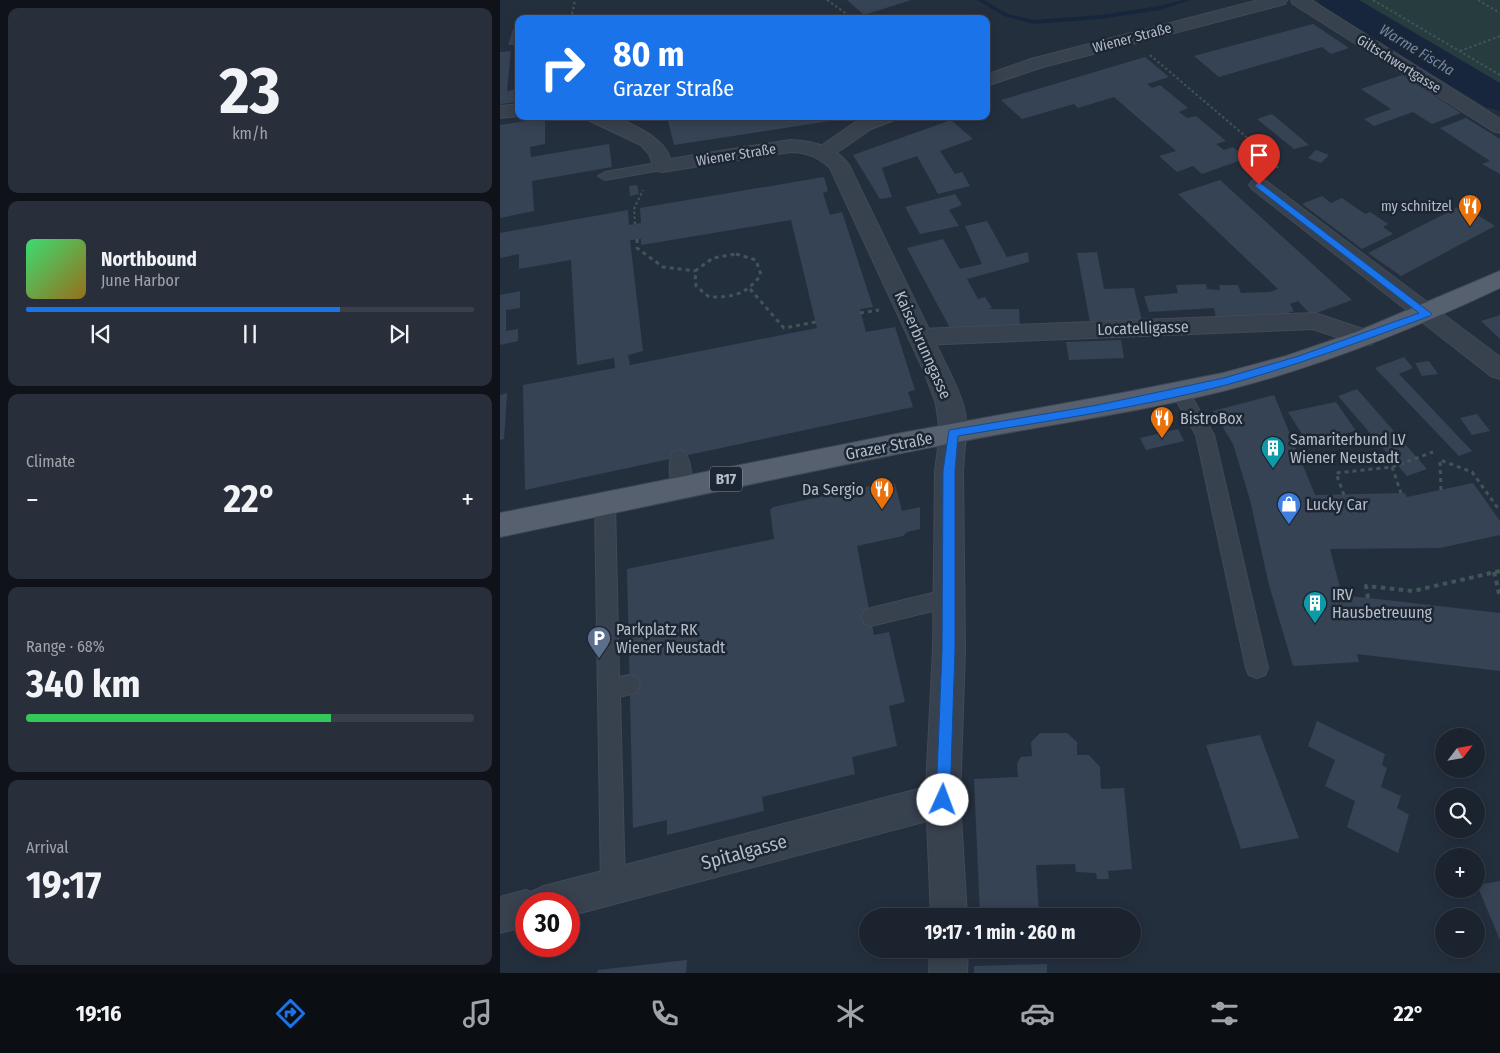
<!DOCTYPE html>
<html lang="en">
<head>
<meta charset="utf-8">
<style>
  body { margin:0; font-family:"Fira Sans Condensed",sans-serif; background:#282f3a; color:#f1f3f6; height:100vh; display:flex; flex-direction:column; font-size:19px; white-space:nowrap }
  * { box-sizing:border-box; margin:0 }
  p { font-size:16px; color:#a0a4aa }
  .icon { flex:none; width:28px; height:28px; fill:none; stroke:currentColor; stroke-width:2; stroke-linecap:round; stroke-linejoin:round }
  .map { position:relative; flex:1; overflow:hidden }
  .side { display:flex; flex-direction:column; gap:8px; padding:8px; background:#0f1319; width:500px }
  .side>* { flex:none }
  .top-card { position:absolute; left:15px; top:15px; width:475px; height:105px; border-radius:10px; box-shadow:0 2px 12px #0003,0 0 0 1px #39404a; background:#1a73e8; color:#fff; overflow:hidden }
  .needle { width:32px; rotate:59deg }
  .tools { position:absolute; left:935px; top:728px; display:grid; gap:10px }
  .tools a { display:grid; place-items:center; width:50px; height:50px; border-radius:50%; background:#1b232e; box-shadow:0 2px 12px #0003,0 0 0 1px #39404a; font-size:25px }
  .speed { position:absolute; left:15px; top:892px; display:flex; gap:10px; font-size:25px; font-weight:700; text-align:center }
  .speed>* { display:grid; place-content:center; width:65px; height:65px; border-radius:50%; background:#1b232e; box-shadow:0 2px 12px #0003,0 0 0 1px #39404a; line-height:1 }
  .speed .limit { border:8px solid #d22; background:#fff; color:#111 }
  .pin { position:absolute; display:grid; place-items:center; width:42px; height:42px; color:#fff; margin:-51px -21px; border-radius:50% 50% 50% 0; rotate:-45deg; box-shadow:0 0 5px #0007 }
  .pin .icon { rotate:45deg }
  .me { position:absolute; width:55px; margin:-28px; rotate:2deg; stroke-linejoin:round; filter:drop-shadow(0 0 4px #0008) }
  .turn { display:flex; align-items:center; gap:18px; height:105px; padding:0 15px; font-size:22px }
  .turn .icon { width:65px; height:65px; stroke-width:2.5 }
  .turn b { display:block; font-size:35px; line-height:42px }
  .big { font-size:38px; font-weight:700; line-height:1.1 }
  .side .card { flex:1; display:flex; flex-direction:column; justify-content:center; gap:8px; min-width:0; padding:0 18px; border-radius:10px; background:#282f3a }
  .side .dial { align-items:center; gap:0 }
  .dial b { font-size:65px; line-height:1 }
  .song { display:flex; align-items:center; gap:15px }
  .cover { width:60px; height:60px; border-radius:8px; background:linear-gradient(135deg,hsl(140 70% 55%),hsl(40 70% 35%)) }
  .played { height:5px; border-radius:2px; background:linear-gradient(90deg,#1a73e8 70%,#39404a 70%) }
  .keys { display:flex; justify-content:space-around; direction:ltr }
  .heat { display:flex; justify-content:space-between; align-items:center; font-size:28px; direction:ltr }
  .charge { height:8px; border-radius:4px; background:linear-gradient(90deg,#34c759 68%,#39404a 0) }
  .trip { position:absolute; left:359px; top:908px; width:282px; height:50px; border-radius:25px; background:#1b232e; box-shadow:0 2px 12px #0003,0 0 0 1px #39404a; font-weight:700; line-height:50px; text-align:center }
  .tabs { display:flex; height:80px; justify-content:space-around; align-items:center; background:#0b0e12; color:#a0a4aa }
  .tabs .icon { width:35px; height:35px }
  .tabs .selected { color:#1a73e8 }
  .tabs b { font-size:22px; color:#f1f3f6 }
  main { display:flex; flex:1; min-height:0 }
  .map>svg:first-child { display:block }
  .green { fill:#263c3f }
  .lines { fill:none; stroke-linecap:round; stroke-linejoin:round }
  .stream { fill:#17263c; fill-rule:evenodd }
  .river { fill:#17263c; fill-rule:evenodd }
  .building { fill:#364354; fill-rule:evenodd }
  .service-casing { stroke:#414a57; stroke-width:2 }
  .minor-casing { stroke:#414a57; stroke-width:2 }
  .tertiary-casing { stroke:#414a57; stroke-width:2 }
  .primary-casing { stroke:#414a57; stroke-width:2 }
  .path-far2 { stroke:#3f5557; stroke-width:2; stroke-dasharray:2.5 2.5; stroke-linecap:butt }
  .path-far1 { stroke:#3f5557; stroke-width:3; stroke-dasharray:4 4; stroke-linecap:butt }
  .path { stroke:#3f5557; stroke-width:4; stroke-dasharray:4.5 4.5; stroke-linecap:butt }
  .service { fill:#38414e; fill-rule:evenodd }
  .minor { fill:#38414e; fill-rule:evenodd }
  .tertiary { fill:#38414e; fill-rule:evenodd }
  .primary { fill:#56606e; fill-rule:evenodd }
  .route { fill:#1a73e8; stroke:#114b97 }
  .labels { text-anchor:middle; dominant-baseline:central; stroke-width:5; stroke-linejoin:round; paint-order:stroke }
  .far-street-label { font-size:14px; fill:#b4bcc9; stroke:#1d2633 }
  .far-poi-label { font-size:14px; fill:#b4bcc9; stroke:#1d2633; text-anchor:end }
  .far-water-label { font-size:15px; font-style:italic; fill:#6d86a8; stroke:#1d2633 }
  .shield { fill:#1d2633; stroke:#878f9c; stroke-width:1 }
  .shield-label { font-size:15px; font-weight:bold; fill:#b4bcc9 }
  .street-label { font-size:16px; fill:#b4bcc9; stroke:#1d2633 }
  .poi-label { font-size:16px; fill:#b4bcc9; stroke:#1d2633; text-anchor:start }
  .near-street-label { font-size:19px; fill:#b4bcc9; stroke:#1d2633 }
</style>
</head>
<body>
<main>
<section class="side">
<div class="card dial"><b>23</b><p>km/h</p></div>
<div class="card">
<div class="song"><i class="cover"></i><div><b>Northbound</b><p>June Harbor</p></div></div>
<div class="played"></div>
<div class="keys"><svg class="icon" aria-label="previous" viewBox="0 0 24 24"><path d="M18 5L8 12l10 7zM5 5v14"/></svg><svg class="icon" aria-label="pause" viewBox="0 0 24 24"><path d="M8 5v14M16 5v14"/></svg><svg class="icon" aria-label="next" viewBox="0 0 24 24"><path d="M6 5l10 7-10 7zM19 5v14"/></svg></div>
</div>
<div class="card"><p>Climate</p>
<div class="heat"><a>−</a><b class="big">22°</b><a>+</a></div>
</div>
<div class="card"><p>Range · 68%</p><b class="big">340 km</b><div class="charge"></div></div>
<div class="card"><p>Arrival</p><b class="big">19:17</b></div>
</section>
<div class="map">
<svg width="1000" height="973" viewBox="0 0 1000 973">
  <rect width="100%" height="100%" fill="#242f3e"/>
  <path class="green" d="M855,0H1000V111L830,7Z"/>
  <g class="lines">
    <path class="stream" d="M477,0H484L508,14L534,20L600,15L659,6L682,0H691L660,10L600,19L534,24L504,16Z"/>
    <path class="river" d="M817,0H859L1000,83V111L986,107L822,7Z"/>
  </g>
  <g class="building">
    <path d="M347,0H411L364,15Z"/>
    <path d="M813,24L849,48L831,54L822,47L719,77L694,56Z"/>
    <path d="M13,29H19V45H8Z"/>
    <path d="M11,51L7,91L19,89V102L0,104V52Z"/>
    <path d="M645,57L669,77L647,84L652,88L660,85L688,108L679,112L687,118L696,116L726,141L716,144L724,150L733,147L747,158L702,174L693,166L677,172L659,156L676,151L614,97L578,108L574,104L522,119L501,100Z"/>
    <path d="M902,75L932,94L961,113L932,124L913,112L874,126L864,119L891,109L861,89Z"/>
    <path d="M772,114L809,145L794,149L757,119Z"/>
    <path d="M199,116H329L330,121L174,145L168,121Z"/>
    <path d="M45,118V144L30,147L31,157L109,144L112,167L32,181L34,211L0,218V125Z"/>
    <path d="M966,118L1000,139V174L982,164L990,161L940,128Z"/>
    <path d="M451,120L473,139L440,151L455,174L462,172L470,186L438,194L417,156L382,168L392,197L380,199L353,155Z"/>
    <path d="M816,150L829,155L821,163L808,158Z"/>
    <path d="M324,177L328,191L323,193L330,215L342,212L373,307L360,309L366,332L395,327L415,390L408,392L413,407L25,490L23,385L115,368L114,358L77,365L71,260L19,269V254L0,258V233L128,210L129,225L141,223L140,208ZM291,220L317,328L130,365L128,355L143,351L130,240L141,239V245Z"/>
    <path d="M720,180L852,300L811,315L798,301L790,304L794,311L782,315L716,317L714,308L649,312L644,296L678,293L676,285L706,284L707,289L720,290L719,285H738L741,293L770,292L778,289L678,194Z"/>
    <path d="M137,185L139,194L130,196L129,186Z"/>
    <path d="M455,194L462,205L449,210L459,226L420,234L405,207Z"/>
    <path d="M822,196L831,203L842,198L865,214L870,212L888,224L883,227L893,234L862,249L802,204Z"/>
    <path d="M962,205L995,226L901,276L868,253Z"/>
    <path d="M487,221L507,257L528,252L529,262L467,279L478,299L485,297L492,308L487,309H519L520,326L450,328L407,248L443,239L460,269L482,264L465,226Z"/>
    <path d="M597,252L604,289L634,288L642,320L590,322L577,253Z"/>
    <path d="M20,291V308L6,310V331L18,329V341L0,345V295Z"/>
    <path d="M1000,315V339L981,321Z"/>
    <path d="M621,340L624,358L569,360L566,342Z"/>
    <path d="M904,357L913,368L899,374L972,451L959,456L875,368Z"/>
    <path d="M929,361L938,374L922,376L915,363Z"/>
    <path d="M857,389L927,469L907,476L838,396Z"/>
    <path d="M7,393L4,439L0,440V395Z"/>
    <path d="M774,395L815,495L905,493L907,497L973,483L1000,521V535L940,548L830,549L842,595L1000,613V671L857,654L859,662L793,666L769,585L750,500L733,444L713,411Z"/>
    <path d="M836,402L856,431L807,442L788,412Z"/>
    <path d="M977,414L990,431L972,435L960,418Z"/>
    <path d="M678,429L684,441L646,450L640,438Z"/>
    <path d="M389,482L395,484L402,511L420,507V529L407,532L403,536L357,546L374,635L389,632L405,702L389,706L397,746L352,757L355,774L262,797L264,811L167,835V820L133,828L127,569L274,539L270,510L273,507Z"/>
    <path d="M817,721L885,754L882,765L887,768L881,787L901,796L897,808L909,815L898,853L847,827L855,801L825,786L835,760L808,746Z"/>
    <path d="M540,733H567L577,742V755H589L600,767L601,789L624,788L632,869L608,871L609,879H597L596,873L576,872L575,864L536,865L539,913L480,916L474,779L518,777L517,763L521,757L532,756L531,742Z"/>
    <path d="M760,735L799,838L741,849L706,745Z"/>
    <path d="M1000,881V940L977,885Z"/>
    <path d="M187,960L186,973H97L98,970Z"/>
    <path d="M547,964V973H474V966Z"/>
  </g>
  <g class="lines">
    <g class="service-casing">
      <g id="service">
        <path d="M162,162L167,163L169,166L167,169L105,180L98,176L105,172Z"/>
        <path d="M680,385L686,387L714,435L768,668L765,675L757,678L749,675L746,668L696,435L671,391L674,387Z"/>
        <path d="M179,450L185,452C191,462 194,484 189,494L182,496L175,494C170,485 167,462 173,452Z"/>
        <path d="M105,496L112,499L115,504L119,677L129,675L137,678L140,685L137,692L120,697L125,886L122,895L113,898L104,895L101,886L95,504L98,499Z"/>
        <path d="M449,589L456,592L459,598L456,604L449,607L371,626L364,623L361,617L364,611L371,608Z"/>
      </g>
    </g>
    <g class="minor-casing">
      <g id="minor">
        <path d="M759,0H787L785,4L543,67L486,86V75L531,59Z"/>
        <path d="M791,0H811L1000,119V133L993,131L793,4Z"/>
        <path d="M369,116H396L394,120L371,129L332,156L325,158L318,156L315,152L318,148L357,121Z"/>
        <path d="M759,179L766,181L1000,357V379L991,376L752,189L749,185L752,181Z"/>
        <path d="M815,313L872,332L875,338L872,344L863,346L813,329L420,345L411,343L408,337L411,331L420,329Z"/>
        <path d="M453,423L462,426L466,433L463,471L465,650L460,800L467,916H431L427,821L69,916V904H26V926L0,933V897L26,890L31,892L44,886L426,787L433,650L435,471L440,433L444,426Z"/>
        <path d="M430,949H468L467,973H429Z"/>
      </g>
    </g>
    <g class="tertiary-casing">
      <g id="tertiary">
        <path d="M19,104V116L0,118V106Z"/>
        <path d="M86,116C94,116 105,114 113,117C131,123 165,138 170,159L290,140C312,141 336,146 349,165L448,369C457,388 474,419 462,440L453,443L444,440L440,433L436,404L423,369L330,168C318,157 307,152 290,152L162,172L155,170L149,154L141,145L88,120Z"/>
      </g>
    </g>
    <g class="primary-casing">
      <path id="primary" d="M1000,271V288C911,330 819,367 723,391C631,414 536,426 442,445C295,474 148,506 0,537V513L396,434L622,393L723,373L786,356L856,332Z"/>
    </g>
    <g class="path-far2">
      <path d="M327,0L354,19"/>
      <path d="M873,0L1000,75"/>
      <path d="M978,0L1000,13"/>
      <path d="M71,19L75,0"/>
      <path d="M960,51L1000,36"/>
      <path d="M650,55L778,164L777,169"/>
      <path d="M135,224L134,209L143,190"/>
    </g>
    <g class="path-far1">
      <path d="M137,239V248L163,267L195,271"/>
      <path d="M236,254L256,260L261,275C245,295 234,297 209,297L196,286L195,271L213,258Z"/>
      <path d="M250,289L284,328L316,322"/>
      <path d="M360,313L379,310"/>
      <path d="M892,467L901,493"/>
      <path d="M941,490L940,460L972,472L1000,511"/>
      <path d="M844,495L836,473L892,467L933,452"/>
    </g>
    <g class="path">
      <path d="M994,572L1000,598"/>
      <path d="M868,598L866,586L913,591L1000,571"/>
    </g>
    <use href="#service" class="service"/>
    <use href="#minor" class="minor"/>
    <use href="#tertiary" class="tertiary"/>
    <use href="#primary" class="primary"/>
  </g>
  <path class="route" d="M759,182L932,314L930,316C862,341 795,366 726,385C638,408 547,421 458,436L455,471V650L450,800L448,805L443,807L438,805L436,800L442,650L443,471L449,430L598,405L724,378L799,356L919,313L756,187L755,185Z"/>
  <defs>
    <g id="restaurant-pin" transform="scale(1.25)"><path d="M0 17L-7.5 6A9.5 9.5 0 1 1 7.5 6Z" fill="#e8710a" stroke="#1d2633"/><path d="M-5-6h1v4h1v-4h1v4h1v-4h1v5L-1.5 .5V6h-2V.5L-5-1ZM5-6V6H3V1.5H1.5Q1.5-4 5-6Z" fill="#fff"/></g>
    <g id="building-pin" transform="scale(1.25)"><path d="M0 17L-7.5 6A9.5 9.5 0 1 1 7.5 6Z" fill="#0f9aa8" stroke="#1d2633"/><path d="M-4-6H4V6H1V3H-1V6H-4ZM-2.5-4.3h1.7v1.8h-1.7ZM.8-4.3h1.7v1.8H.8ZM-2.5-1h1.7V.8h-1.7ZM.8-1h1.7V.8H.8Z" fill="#fff"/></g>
    <g id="shop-pin" transform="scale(1.25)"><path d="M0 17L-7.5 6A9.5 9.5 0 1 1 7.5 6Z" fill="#3f7fe0" stroke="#1d2633"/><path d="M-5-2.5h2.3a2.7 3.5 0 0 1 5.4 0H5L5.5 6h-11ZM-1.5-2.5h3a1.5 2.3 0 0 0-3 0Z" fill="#fff"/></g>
    <g id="parking-pin" transform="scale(1.25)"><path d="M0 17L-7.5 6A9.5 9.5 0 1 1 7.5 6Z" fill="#5c6f8a" stroke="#1d2633"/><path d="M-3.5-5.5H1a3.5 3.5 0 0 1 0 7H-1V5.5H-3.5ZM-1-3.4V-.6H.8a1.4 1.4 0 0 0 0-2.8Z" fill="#fff"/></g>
  </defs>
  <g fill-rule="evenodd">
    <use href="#restaurant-pin" x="970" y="206"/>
    <use href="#restaurant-pin" x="662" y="418"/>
    <use href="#building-pin" x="773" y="448"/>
    <use href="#restaurant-pin" x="382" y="489"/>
    <use href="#shop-pin" x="789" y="504"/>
    <use href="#building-pin" x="815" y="603"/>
    <use href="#parking-pin" x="99" y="638"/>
  </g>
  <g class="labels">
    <g class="far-street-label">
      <text transform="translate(632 38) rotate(-15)">Wiener Straße</text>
      <text transform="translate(899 64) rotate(32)">Giltschwertgasse</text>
      <text transform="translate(236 155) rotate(-9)">Wiener Straße</text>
    </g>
    <g class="far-poi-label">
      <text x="952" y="206">my schnitzel</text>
    </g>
    <g class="far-water-label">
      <text transform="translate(917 50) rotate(31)">Warme Fischa</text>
    </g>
    <rect class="shield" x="210" y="466.5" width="32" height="25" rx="4"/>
    <g class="shield-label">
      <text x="226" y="479">B17</text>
    </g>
    <g class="street-label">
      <text transform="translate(643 328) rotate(-2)">Locatelligasse</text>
      <text transform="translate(423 345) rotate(66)">Kaiserbrunngasse</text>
      <text transform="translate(389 446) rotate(-11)">Grazer Straße</text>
    </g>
    <g class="poi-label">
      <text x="680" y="418">BistroBox</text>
      <text x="790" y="439">Samariterbund LV<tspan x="790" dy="18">Wiener Neustadt</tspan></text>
      <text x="364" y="489" text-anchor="end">Da Sergio</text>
      <text x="806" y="504">Lucky Car</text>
      <text x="832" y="594">IRV<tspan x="832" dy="18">Hausbetreuung</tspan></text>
      <text x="116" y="629">Parkplatz RK<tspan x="116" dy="18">Wiener Neustadt</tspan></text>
    </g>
    <g class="near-street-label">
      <text transform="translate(244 852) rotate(-15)">Spitalgasse</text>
    </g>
  </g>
</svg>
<div class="tools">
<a><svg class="needle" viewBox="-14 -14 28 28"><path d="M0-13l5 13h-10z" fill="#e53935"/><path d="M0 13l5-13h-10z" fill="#a0a4aa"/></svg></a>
<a><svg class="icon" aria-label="search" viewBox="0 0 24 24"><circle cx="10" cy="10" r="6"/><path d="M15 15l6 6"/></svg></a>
<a>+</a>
<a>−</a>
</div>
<div class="speed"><div class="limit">30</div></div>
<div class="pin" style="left:759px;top:185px;background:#d93025"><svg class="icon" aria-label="arrive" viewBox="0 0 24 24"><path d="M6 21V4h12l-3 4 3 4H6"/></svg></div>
<svg class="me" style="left:443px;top:800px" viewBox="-20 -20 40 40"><circle r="19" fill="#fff"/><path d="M0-13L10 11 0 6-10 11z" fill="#1a73e8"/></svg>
<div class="trip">19:17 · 1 min · 260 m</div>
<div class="top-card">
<div class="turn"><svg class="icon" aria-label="right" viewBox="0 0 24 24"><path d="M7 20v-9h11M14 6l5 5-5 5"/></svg><div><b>80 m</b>Grazer Straße</div></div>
</div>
</div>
</main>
<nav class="tabs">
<b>19:16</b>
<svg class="icon selected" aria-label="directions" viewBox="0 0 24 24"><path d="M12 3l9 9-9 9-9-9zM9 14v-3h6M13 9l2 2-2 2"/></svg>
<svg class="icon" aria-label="music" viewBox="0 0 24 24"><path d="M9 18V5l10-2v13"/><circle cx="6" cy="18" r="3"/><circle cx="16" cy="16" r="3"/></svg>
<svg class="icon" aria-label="phone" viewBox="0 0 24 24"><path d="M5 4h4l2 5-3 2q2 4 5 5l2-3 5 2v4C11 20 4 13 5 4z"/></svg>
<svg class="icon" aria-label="climate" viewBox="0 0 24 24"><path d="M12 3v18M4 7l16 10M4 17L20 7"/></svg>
<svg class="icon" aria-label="car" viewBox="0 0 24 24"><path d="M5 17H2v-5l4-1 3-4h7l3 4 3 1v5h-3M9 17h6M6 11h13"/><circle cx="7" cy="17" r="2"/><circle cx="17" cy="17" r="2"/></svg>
<svg class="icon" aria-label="filters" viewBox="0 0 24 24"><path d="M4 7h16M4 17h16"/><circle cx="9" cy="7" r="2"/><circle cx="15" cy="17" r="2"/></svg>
<b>22°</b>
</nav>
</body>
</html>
